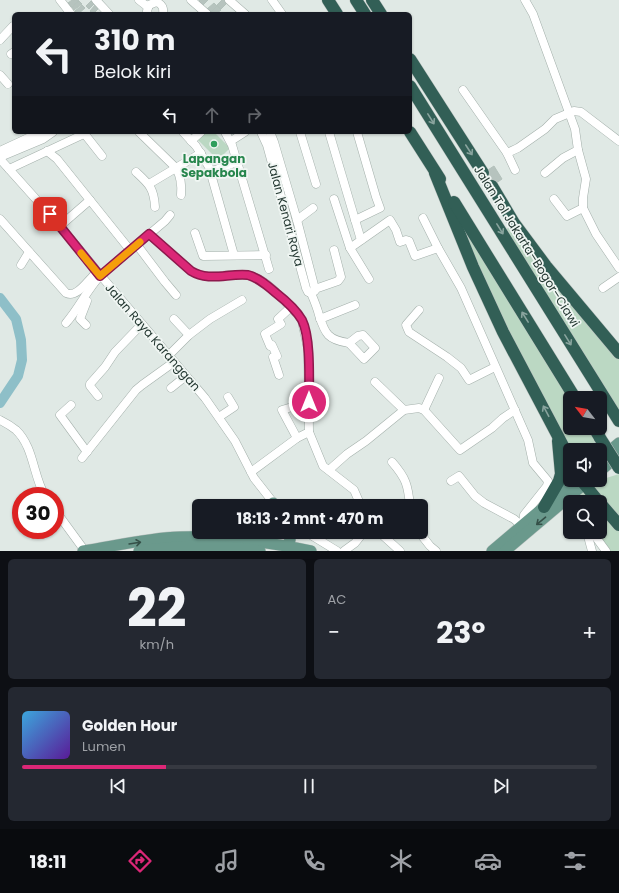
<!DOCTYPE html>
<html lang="id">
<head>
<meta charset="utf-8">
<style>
  body { margin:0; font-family:Poppins,sans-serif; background:#242831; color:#f1f3f6; height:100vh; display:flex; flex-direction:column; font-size:15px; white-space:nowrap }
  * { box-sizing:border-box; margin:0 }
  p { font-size:13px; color:#9ea1a6 }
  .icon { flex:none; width:22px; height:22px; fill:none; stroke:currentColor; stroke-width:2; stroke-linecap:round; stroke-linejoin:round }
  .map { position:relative; height:551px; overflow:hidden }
  .details { display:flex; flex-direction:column; gap:8px; padding:8px; background:#0d0f14; flex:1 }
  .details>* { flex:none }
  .top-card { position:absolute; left:12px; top:12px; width:400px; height:122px; border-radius:6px; box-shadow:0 1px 3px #0004; background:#171b24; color:#f1f3f6; overflow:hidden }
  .needle { width:26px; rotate:301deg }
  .buttons { position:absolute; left:563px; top:391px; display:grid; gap:8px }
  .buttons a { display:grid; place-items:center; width:44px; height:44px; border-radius:6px; background:#171b24; box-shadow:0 1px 3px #0004; font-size:20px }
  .speed { position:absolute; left:12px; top:487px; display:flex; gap:8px; font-size:20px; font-weight:700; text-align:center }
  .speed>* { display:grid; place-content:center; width:52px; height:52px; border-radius:50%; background:#171b24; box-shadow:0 1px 3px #0004; line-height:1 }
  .speed .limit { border:6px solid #d22; background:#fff; color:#111 }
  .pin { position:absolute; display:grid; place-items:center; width:34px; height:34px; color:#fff; margin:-17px; border-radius:8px; box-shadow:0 2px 6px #0006 }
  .me { position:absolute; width:44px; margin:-22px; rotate:0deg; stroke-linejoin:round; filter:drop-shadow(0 0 3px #0008) }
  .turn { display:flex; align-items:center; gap:14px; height:84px; padding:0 16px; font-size:18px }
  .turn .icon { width:52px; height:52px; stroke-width:2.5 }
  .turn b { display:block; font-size:28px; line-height:34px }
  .lanes { display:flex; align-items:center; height:38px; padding:0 16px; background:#0003; justify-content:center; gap:20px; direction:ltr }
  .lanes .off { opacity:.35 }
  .big { font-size:30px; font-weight:700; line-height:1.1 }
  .details .tile { flex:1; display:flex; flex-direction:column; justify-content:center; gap:6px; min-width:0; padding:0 14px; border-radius:6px; background:#242831 }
  .details .dial { align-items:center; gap:0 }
  .dial b { font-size:52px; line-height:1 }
  .song { display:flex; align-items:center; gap:12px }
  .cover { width:48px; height:48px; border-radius:6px; background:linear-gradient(135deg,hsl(200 70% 55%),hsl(270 70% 35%)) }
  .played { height:4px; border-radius:2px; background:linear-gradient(90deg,#db2777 25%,#363941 25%) }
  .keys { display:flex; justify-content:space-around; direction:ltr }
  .heat { display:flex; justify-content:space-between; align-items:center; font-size:22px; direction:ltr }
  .details .tiles { flex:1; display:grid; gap:8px; grid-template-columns:1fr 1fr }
  .tile:last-child { grid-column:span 2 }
  .trip { position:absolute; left:192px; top:499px; width:236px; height:40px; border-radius:6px; background:#171b24; box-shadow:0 1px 3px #0004; font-weight:700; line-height:40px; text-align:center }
  .dock { display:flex; height:64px; justify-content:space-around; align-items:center; background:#090b0e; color:#9ea1a6 }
  .dock .icon { width:28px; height:28px }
  .dock .current { color:#db2777 }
  .dock b { font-size:18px; color:#f1f3f6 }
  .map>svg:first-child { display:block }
  .green { fill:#bbd8c3 }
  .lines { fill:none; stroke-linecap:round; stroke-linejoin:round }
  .river { stroke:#8ebfc8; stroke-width:10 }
  .building { fill:#b6c3be; stroke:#b3c1bb }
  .minor-casing { stroke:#a4b0ab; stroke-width:9 }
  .major-casing { stroke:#bdc3c1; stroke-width:12 }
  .highway-casing { stroke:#bdc3c1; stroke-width:13 }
  .minor { stroke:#fff; stroke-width:8 }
  .major { stroke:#6a998c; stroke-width:11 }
  .highway { stroke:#325f56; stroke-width:12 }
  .highway-bridge-casing { stroke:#bdc3c1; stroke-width:13; stroke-linecap:butt }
  .highway-bridge { stroke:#325f56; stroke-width:12 }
  .oneway { stroke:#88a39d }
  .oneway2 { stroke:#355048 }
  .route-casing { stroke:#8e194d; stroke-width:10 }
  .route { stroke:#db2777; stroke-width:7 }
  .slow { stroke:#f59e0b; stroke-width:7 }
  .leisure-dot { fill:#2e9e5b; stroke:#f0f6f3; stroke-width:1.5 }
  .labels { text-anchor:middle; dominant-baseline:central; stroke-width:3.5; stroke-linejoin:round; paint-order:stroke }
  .leisure-label { font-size:12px; font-weight:bold; fill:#27864d; stroke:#f0f6f3 }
  .street-label { font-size:12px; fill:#233731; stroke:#f0f6f3 }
</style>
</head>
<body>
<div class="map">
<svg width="619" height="551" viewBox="0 0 619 551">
  <rect width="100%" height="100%" fill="#e0e9e5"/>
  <g class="green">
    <path d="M206,132H214L230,148L218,160L198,140Z"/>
    <path d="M435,173L570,398V428H594L609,452L600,459V450H570V480L544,507L559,481L557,433L503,332Z"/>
    <path d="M514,223L619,353V421L502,233Z"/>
    <path d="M619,474V551H606L594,532H600V502H575L571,496L584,485Z"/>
  </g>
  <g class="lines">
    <path class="river" d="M0,298L16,319L21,340L22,360L18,376L0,403"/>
  </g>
  <g class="building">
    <path d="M72,0H78L79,1L71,7L68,3Z"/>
    <path d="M200,0H208L202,6L198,2Z"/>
    <path d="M222,0L229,1L221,9L217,5Z"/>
    <path d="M79,1L82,4L74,10L72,7Z"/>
    <path d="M91,1L94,4L89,9L86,6Z"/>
    <path d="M214,3L217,6L211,12L207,9Z"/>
    <path d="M82,5L85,8L78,14L75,11Z"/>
    <path d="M95,5L99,8L93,14L90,11Z"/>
    <path d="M217,6L221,10L216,14H212L211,12Z"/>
    <path d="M494,166L502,179L486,190L477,177Z"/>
  </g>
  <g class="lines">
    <g class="minor-casing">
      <g id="minor">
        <path d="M60,0L71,14"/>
        <path d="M96,0L109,14"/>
        <path d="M139,0L148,7"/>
        <path d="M191,0L207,14"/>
        <path d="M229,0L245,14"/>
        <path d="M272,0L282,14"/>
        <path d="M525,0L533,14L575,129L578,150L586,179L583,198V208L596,234L619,268"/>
        <path d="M148,14L147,11L149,5L156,2C162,4 164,7 163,14"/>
        <path d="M0,40L13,26"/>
        <path d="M11,54L14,52"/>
        <path d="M0,75L8,84"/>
        <path d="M463,90L507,153L515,170"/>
        <path d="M139,132L176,168C181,177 182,185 181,195"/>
        <path d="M183,132L196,146L209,167L234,255"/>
        <path d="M225,132L232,145L269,269"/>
        <path d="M261,132L267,145L306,288L308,292L311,293L315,291V289L297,220L274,142L270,132"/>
        <path d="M300,132L316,184"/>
        <path d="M329,132L361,240"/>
        <path d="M191,141L201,132"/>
        <path d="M231,141L245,132"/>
        <path d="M0,151L41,132"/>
        <path d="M47,151L57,159L130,250"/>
        <path d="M507,153L518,148L545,129L555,119L574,111L581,112L619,141"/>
        <path d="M0,157L43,139L53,132"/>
        <path d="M0,159L60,226L102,277L205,398L235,441L254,478L276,506"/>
        <path d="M9,169L84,134L87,137L102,156"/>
        <path d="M136,172C149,184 154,188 155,207"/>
        <path d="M210,172L237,162"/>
        <path d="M545,173L563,158L578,150"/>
        <path d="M149,184L201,153"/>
        <path d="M334,199L350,248"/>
        <path d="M554,199L567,216L583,208"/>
        <path d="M423,218L438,248L461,288L528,440L533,463L548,481L547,486L524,515L523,524"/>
        <path d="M0,219L66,293C76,298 86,283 93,276"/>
        <path d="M297,220L313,208"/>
        <path d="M355,220L380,208L376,197L357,132"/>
        <path d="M60,226L90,200"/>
        <path d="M195,233L203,256L266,255"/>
        <path d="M149,234L191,271C211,283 231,270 252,276C269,281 287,304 299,316L302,321L308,349L309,432L323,466L354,490L361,506"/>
        <path d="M137,245L165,282L176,295"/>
        <path d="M21,265L29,252"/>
        <path d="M369,279L350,248L390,220L396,230L400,242L406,240L409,241L415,256L438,248"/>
        <path d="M603,288L619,277"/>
        <path d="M315,289L338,281L341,277L334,250"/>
        <path d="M311,293C314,300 317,307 319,315C325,334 328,340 349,343"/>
        <path d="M419,310L406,325L409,332L447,357L461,368L469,380L495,367"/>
        <path d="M174,319L189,335"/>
        <path d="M320,319L355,305"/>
        <path d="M66,323C79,308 87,290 100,276L165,221L170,215"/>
        <path d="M86,325L80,319L87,301"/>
        <path d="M363,335L375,348L364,359L349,343L358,336Z"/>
        <path d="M169,355L189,335L210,319L242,300"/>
        <path d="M279,375L273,357L277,356L272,345L270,346L265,334L281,324L278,319L291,307"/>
        <path d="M375,382L404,410"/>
        <path d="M171,388L186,376"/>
        <path d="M98,396L90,386V384L105,367L115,352L142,324"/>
        <path d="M71,405L60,415L87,452"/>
        <path d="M424,410L439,378"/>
        <path d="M219,417L234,407L228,397"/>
        <path d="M0,420C6,423 11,426 16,430C34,447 33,476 45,496"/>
        <path d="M297,438L282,410L309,402"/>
        <path d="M82,458L136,390L142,385L174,362"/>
        <path d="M392,462C406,478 408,485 410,506"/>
        <path d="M329,470L347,454L366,441L404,410L419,408L424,410L460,450L492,428L503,418L515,410"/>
        <path d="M251,472L297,438L309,432"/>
        <path d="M451,481L459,476L475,496L484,503L514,519L522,526"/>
        <path d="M55,510L85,551"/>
        <path d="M306,532L337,551"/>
        <path d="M379,532L400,551"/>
        <path d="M419,532L430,546L436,551"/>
        <path d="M590,532L589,540L592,551"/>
        <path d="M592,532L606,551"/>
        <path d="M344,551L355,543L363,533"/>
      </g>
    </g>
    <g class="major-casing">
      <g id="major">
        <path d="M600,459L619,443"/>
        <path d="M600,471L619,455"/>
        <path d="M273,503L275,506"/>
        <path d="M287,546L290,540V532"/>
        <path d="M83,551C115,546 147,538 180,537C224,535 268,542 311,551"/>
        <path d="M139,551C180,545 219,544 260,551"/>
        <path d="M492,551L576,480"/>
        <path d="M505,551L589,480"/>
      </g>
    </g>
    <g class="highway-casing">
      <g id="highway">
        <path d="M328,0L337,14"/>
        <path d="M356,0L365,14"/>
        <path d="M372,0L381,14"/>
        <path d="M410,59L483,173"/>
        <path d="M410,86L619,421"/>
        <path d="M410,132L440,179"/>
        <path d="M435,173L473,267L503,332L570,459"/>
        <path d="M492,186L514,223L546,266L619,353"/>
        <path d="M454,202L575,398"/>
        <path d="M594,428L600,438"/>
        <path d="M581,480L599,502"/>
        <path d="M600,503L619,525"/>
        <path d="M544,507L559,481L561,474L558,441"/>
      </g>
    </g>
    <use href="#minor" class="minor"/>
    <use href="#major" class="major"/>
    <use href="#highway" class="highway"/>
    <g class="highway-bridge-casing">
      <path id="highway-bridge" d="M600,438L619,468"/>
    </g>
    <use href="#highway-bridge" class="highway-bridge"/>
  </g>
  <defs><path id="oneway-shaft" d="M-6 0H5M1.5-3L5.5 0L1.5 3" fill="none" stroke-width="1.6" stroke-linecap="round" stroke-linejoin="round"/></defs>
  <g class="oneway">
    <use href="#oneway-shaft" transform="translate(431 119) rotate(58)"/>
    <use href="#oneway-shaft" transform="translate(469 150) rotate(57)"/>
    <use href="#oneway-shaft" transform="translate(500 229) rotate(58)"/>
    <use href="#oneway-shaft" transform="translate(525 317) rotate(-122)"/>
    <use href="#oneway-shaft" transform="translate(568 340) rotate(58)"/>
    <use href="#oneway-shaft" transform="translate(546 411) rotate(-118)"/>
  </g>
  <g class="oneway2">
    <use href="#oneway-shaft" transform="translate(541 521) rotate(140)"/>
    <use href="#oneway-shaft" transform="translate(135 543) rotate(-9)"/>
  </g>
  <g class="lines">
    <g class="route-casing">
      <path id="route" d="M50,214L100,276L149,234L191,271C209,282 228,273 248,275C259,278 268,286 276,293C285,300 296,310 302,320C311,338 309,380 309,402"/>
    </g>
    <use href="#route" class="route"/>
    <path class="slow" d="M81,253L100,276L140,242"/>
  </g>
  <circle class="leisure-dot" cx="214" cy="144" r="4"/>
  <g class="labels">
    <g class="leisure-label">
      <text x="214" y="158">Lapangan<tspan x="214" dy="14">Sepakbola</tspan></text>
    </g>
    <g class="street-label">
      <text transform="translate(286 214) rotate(75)">Jalan Kenari Raya</text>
      <text transform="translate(527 246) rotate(58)">Jalan Tol Jakarta–Bogor–Ciawi</text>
      <text transform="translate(153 337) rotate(49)">Jalan Raya Karanggan</text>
    </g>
  </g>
</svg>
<div class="buttons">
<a><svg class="needle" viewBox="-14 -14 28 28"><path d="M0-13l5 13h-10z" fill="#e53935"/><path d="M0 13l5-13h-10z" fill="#9ea1a6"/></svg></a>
<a><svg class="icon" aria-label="sound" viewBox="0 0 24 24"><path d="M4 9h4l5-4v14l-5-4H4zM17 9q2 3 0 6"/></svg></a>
<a><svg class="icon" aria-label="search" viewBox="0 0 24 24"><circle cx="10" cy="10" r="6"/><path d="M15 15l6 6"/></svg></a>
</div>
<div class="speed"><div class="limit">30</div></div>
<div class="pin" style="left:50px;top:214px;background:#d93025"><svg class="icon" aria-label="arrive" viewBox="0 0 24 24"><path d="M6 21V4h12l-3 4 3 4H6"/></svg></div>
<svg class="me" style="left:309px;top:402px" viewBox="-20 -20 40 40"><circle r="17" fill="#db2777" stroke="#fff" stroke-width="3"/><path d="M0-11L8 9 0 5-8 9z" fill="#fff"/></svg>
<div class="trip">18:13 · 2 mnt · 470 m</div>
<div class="top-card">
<div class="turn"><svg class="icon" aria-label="left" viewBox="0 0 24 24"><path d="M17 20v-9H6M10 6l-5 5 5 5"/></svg><div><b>310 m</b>Belok kiri</div></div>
<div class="lanes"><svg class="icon" aria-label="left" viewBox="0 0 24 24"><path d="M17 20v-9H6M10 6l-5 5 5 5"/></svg><svg class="icon off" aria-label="ahead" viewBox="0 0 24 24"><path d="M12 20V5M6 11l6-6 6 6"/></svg><svg class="icon off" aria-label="right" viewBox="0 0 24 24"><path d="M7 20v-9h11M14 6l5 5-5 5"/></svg></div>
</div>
</div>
<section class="details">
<div class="tiles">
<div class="tile dial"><b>22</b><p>km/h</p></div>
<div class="tile"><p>AC</p>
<div class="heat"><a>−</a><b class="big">23°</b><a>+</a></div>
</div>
<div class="tile">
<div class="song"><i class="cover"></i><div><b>Golden Hour</b><p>Lumen</p></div></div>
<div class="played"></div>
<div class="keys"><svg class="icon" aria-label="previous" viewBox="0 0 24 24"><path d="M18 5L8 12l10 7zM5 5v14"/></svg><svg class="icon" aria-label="pause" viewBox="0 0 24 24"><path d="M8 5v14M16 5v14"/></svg><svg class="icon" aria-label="next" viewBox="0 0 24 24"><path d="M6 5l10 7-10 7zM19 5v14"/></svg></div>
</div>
</div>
</section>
<nav class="dock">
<b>18:11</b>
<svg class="icon current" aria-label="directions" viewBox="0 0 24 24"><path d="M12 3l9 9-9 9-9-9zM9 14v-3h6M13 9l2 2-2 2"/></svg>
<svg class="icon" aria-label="music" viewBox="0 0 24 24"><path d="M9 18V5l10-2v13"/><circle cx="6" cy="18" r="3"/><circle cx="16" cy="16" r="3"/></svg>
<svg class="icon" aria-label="phone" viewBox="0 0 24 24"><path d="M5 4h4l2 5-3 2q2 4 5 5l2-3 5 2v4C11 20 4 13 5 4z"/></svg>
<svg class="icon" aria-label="climate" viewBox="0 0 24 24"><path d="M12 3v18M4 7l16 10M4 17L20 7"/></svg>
<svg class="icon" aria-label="car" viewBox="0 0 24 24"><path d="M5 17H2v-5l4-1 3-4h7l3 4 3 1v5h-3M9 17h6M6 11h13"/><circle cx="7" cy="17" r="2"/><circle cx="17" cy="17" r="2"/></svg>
<svg class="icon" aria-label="filters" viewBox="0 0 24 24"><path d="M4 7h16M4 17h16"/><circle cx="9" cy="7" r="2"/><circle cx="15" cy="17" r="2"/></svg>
</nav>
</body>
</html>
